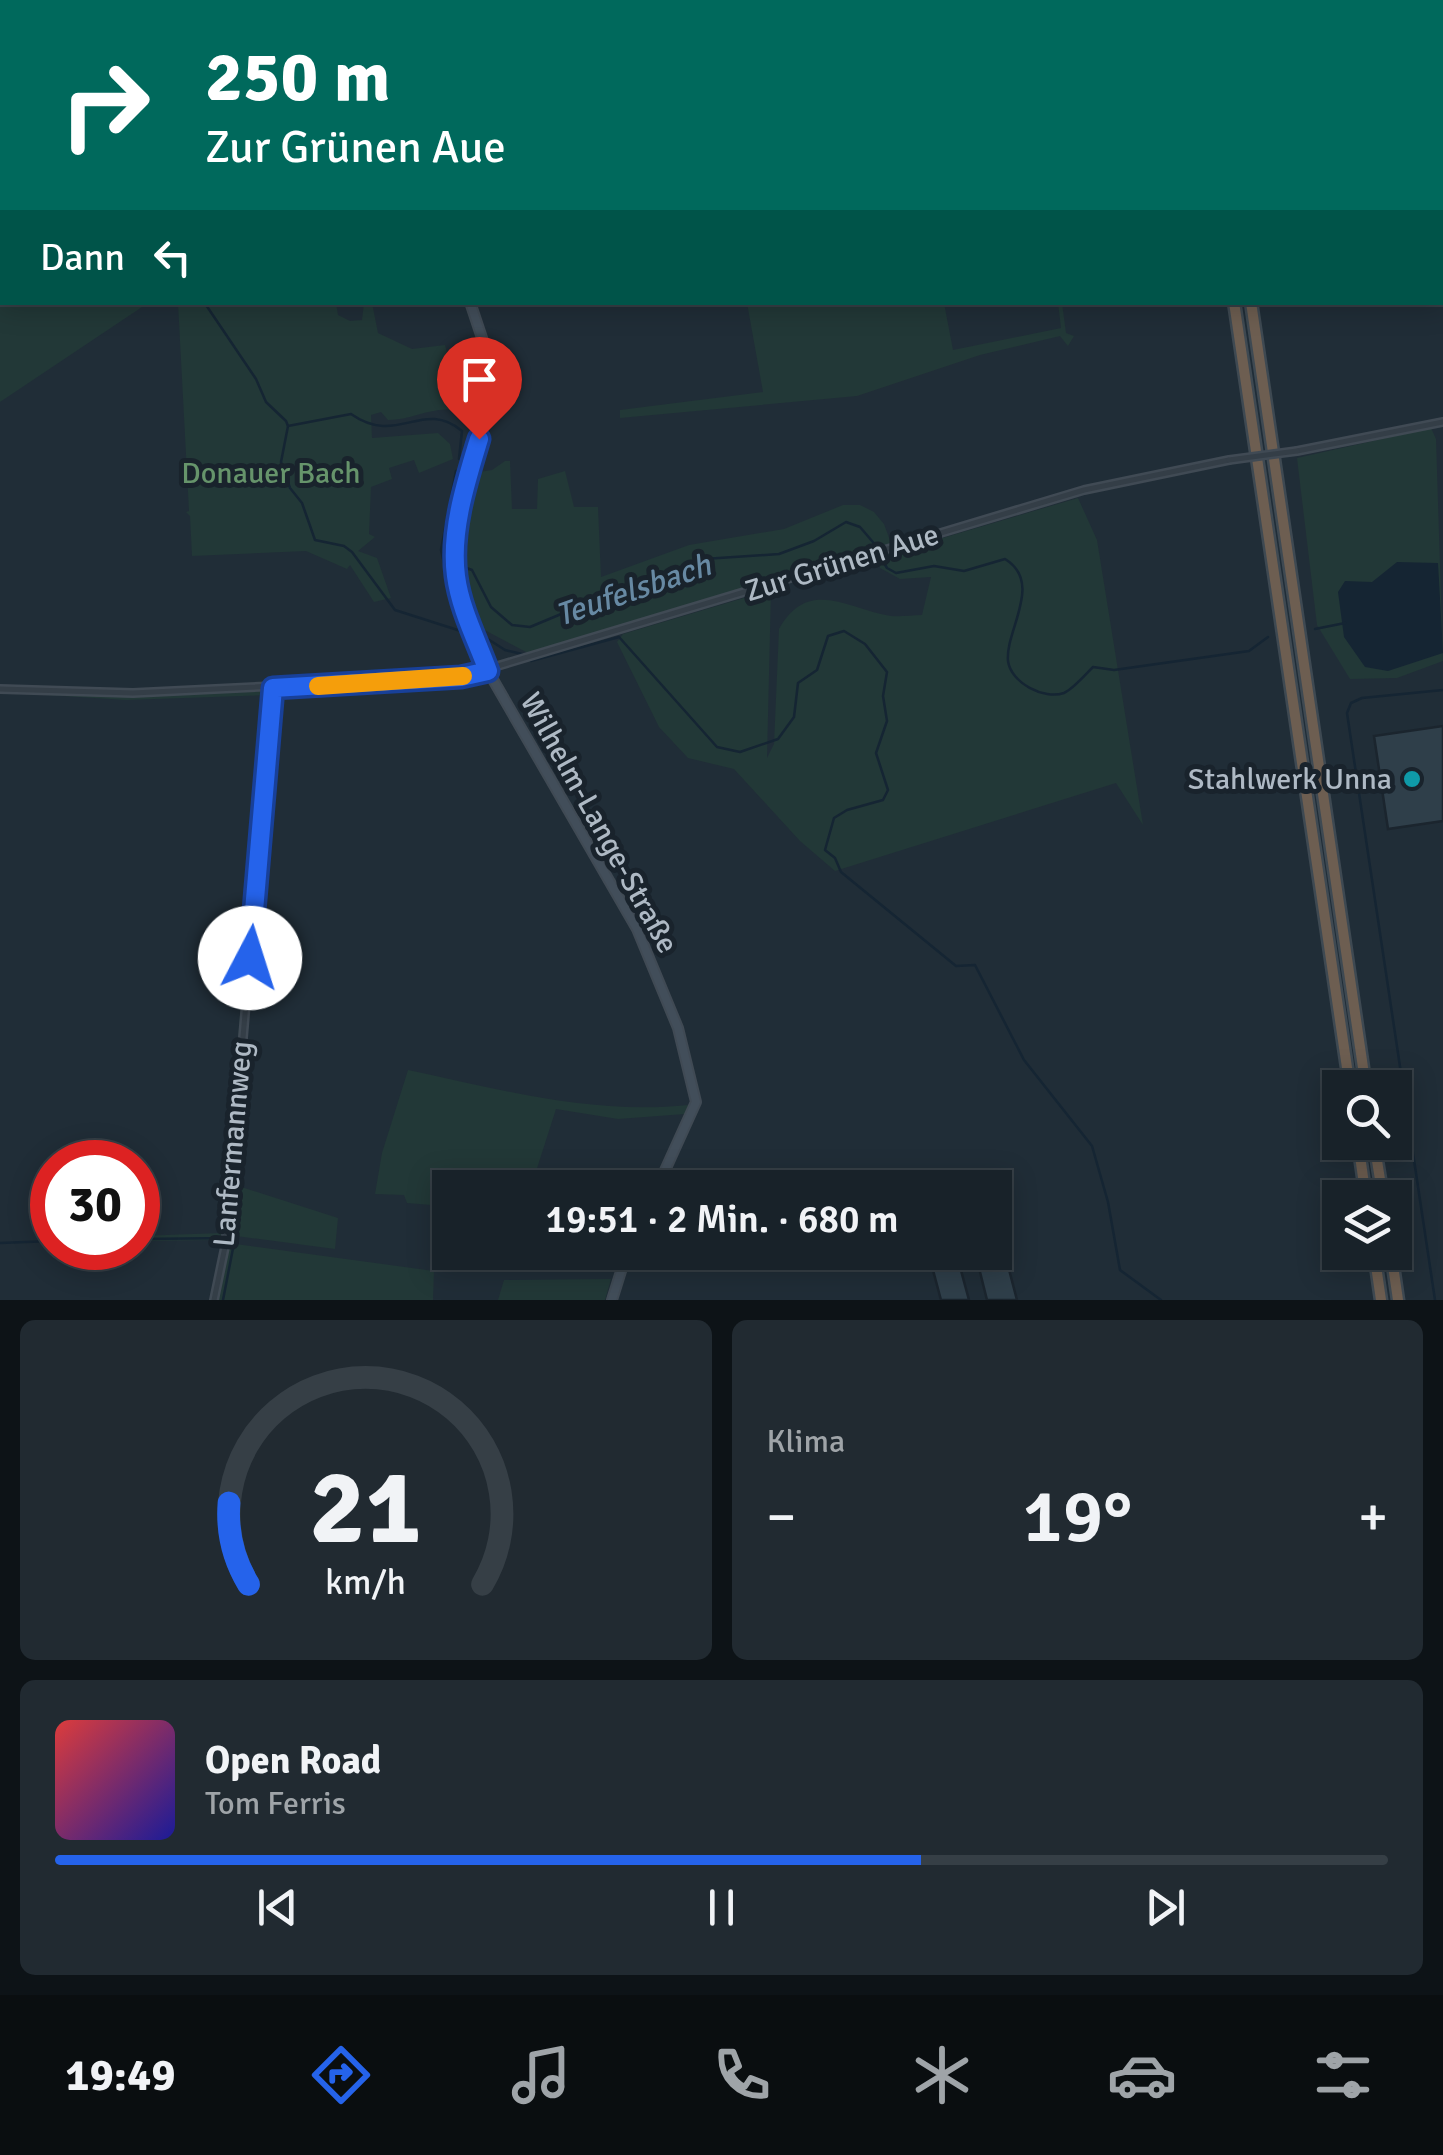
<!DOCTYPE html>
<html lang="de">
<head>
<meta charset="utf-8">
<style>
  body { margin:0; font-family:Signika,sans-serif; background:#212a31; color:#f1f3f6; height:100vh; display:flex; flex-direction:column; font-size:38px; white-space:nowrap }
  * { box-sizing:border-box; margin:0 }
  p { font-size:32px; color:#9fa4a8 }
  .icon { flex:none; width:55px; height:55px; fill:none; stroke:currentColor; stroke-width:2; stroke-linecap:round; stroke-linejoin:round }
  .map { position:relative; height:1300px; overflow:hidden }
  .panel { display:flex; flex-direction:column; gap:20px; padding:20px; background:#0d1317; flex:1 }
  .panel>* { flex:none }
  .banner { position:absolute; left:0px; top:0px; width:1445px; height:305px; box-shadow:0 5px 25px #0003,0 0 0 2px #363f46; background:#00695c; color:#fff; overflow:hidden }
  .buttons { position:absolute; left:1322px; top:1070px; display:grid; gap:20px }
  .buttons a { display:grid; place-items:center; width:90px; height:90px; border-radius:0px; background:#182229; box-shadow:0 5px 25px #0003,0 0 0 2px #363f46; font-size:50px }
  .speed { position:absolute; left:30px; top:1140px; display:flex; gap:20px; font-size:50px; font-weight:700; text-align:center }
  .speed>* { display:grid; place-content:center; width:130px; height:130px; border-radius:50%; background:#182229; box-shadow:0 5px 25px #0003,0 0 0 2px #363f46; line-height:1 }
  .speed .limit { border:15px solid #d22; background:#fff; color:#111 }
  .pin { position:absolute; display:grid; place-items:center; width:85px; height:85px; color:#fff; margin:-102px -42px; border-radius:50% 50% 50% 0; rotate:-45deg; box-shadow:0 0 10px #0007 }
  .pin .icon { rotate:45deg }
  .me { position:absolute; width:110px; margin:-55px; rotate:5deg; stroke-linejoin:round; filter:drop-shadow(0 0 8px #0008) }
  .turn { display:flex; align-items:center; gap:35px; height:210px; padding:0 40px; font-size:45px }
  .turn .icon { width:130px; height:130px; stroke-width:2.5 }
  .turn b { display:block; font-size:70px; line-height:85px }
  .then { display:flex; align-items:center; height:95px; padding:0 40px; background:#0003; gap:20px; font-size:38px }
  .big { font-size:75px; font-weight:600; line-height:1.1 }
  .panel .widget { flex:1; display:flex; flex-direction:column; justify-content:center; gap:15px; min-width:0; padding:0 35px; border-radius:15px; background:#212a31 }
  .panel .dial { align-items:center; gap:0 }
  .dial svg { height:260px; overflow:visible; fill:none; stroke:#363f46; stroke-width:7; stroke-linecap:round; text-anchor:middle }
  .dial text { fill:#f1f3f6; stroke:none }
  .song { display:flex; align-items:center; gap:30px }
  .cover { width:120px; height:120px; border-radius:15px; background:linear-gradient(135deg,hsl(0 70% 55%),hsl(240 70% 35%)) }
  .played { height:10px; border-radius:5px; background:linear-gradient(90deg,#2563eb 65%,#363f46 65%) }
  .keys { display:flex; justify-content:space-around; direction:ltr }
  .heat { display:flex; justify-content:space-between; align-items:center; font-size:55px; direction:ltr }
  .panel .tiles { flex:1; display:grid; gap:20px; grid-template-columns:1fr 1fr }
  .widget:last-child { grid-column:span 2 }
  .trip { position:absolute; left:432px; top:1170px; width:580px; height:100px; border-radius:0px; background:#182229; box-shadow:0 5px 25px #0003,0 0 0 2px #363f46; font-weight:600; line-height:100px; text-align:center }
  .tabs { display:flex; height:160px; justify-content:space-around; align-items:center; background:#0a0e10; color:#9fa4a8 }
  .tabs .icon { width:70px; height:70px }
  .tabs .on { color:#2563eb }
  .tabs b { font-size:45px; color:#f1f3f6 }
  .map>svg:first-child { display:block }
  .green { fill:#223837 }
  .water { fill:#152533 }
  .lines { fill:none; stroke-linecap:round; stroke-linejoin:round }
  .stream { stroke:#152533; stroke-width:2.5 }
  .building { fill:#2f3f4a; stroke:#1b252e; stroke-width:2.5 }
  .street-casing { stroke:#404a54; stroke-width:10 }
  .secondary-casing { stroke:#404a54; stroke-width:12 }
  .highway-casing { stroke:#3e4952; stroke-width:15 }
  .street { stroke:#343e47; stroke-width:5 }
  .secondary { stroke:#424e5a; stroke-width:8 }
  .highway { stroke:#6d5e51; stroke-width:10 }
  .street-bridge-casing { stroke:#404a54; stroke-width:10; stroke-linecap:butt }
  .street-bridge { stroke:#343e47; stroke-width:5 }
  .route-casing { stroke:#184099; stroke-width:25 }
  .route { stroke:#2563eb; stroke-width:18 }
  .slow { stroke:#f59e0b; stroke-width:18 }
  .culture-dot { fill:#0f9aa8; stroke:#19232c; stroke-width:4 }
  .labels { text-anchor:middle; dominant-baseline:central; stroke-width:10; stroke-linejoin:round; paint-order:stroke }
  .park-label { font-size:30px; fill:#66946b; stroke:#19232c }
  .street-label { font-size:30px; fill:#aeb9c4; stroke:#19232c }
  .poi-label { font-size:30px; fill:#aeb9c4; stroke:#19232c; text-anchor:end }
  .water-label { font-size:32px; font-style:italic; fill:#6789a3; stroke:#19232c }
</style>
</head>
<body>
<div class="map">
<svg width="1443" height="1300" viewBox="0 0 1443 1300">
  <rect width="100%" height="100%" fill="#202d37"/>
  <g class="green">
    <path d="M0,0L379,2H2V302L148,303L0,402Z"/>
    <path d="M178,303H336L338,315L350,321L362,320L364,303H372L378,333L412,349L445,345L453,376L481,369L488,384L475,428L467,414C439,401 416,420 388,420L381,412L371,415L372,438L438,433L450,444L453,459L419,473L414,460L389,468L392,479L371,487L369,534L375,537L358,551L377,558L391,598L374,602L350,565L347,569L306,551L192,556L190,516L186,512L189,511Z"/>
    <path d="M747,303H944L953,350L1061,328L1058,303H1062L1066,333L1074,336L1068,346L1060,336L980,355L857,396L620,418V410L763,392Z"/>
    <path d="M1431,428L1436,439L1443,661L1397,678L1350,679L1317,625L1297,458Z"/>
    <path d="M505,461H510L512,509H537L538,479L565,471L574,507H598L601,577L689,545L784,529L843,505H860L874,512L884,524L891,543L528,653L477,626C454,563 459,537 473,473L492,470Z"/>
    <path d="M1078,498L1097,540L1143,825L1116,783L835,871L800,841L734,769L688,758L659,727L617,642L623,634L771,590L767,758L774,744L779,629C809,576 849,610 891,616C901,617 912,615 922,615L931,577L900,579L880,568L878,557Z"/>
    <path d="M266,691L271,696L227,1183L223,1234L221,1240L138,1241V1236L221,1233L268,695L126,700L0,692L125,697Z"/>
    <path d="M408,1070C502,1090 592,1115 688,1105L685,1114L618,1119L556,1109L531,1187L461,1176L450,1188L443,1206L407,1203L404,1195L375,1194L382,1153Z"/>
    <path d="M238,1186L338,1218L335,1249L236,1236L232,1225L234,1189Z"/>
    <path d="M228,1243L434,1271L433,1300H217Z"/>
    <path d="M611,1279L605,1300H498L504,1280Z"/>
  </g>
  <path class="water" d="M1397,562L1438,563L1443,653L1388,671L1365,667L1344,637L1338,592L1345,581L1372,582Z"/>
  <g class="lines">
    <g class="stream">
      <path d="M89,0V2"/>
      <path d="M0,38H2"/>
      <path d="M0,86L2,88"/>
      <path d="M204,302L256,379L266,402L286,421L288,426L281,462L290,488L302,503L315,540L344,546L352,552L395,610L467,633"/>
      <path d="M288,426L351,414C398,447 422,398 462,431L459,459"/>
      <path d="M880,556L887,568L896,573L934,566L964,571L1005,559C1044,583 1005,630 1008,661C1011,683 1044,700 1064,693C1073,689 1085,675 1093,667L1114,670L1249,651L1268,637"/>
      <path d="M449,565L444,563L441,550L456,471"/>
      <path d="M461,566L472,570L491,607L512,625L530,627L614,592L660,584L672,571L704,559L779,554L814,541L846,522L860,527L878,548"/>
      <path d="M1315,629L1345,623"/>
      <path d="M480,634L505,650L522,654"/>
      <path d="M531,661L619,637L717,747L740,752L778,739L794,717L798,683L817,670L828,636L844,631L865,644L887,672L883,696L887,721L876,753L888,790L883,800L847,810L834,818L825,850L835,858L841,872L956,966L975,965L1024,1060L1092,1146L1108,1202L1120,1270L1161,1300"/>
      <path d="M138,1239L235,1238L223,1300"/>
      <path d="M0,1243L52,1241"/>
      <path d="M1435,1300L1347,713L1351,703L1362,698L1443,690"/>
    </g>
  </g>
  <g class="building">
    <path d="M1443,726V821L1388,829L1374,736Z"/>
    <path d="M1001,1239L1017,1300H987L975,1252H995V1241Z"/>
    <path d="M956,1252L969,1300H941L930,1259Z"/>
  </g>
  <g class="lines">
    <g class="street-casing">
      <g id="street">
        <path d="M1297,451L1443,422"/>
        <path d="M0,689L133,693L461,677L1084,490L1229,460"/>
        <path d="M214,1300L225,1247L273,688"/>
      </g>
    </g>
    <g class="secondary-casing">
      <g id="secondary">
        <path d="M383,2V0"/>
        <path d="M470,302L489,359L493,388L460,517L456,577L488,671L637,929L678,1028L696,1102L657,1188"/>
        <path d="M612,1300L627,1252"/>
      </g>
    </g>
    <g class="highway-casing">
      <g id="highway">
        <path d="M1189,0L1190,2"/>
        <path d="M1206,0V2"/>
        <path d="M1234,302L1350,1088"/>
        <path d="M1251,302L1366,1088"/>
        <path d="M1358,1142L1366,1198"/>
        <path d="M1374,1142L1383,1198"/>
        <path d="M1374,1252L1381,1300"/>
        <path d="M1391,1252L1398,1300"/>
      </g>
    </g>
    <use href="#street" class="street"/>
    <use href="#secondary" class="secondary"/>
    <use href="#highway" class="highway"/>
    <g class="street-bridge-casing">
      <path id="street-bridge" d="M1229,460L1297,451"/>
    </g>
    <use href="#street-bridge" class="street-bridge"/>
  </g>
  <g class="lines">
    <g class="route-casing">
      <path id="route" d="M250,958L273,688L461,677L488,671C477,641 460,608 456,576C450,531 466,482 479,439"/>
    </g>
    <use href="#route" class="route"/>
    <path class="slow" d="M318,686L463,676"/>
  </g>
  <circle class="culture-dot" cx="1412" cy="779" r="10"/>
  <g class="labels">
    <g class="park-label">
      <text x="271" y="473">Donauer Bach</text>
    </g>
    <g class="street-label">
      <text transform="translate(842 563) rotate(-17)">Zur Grünen Aue</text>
      <text transform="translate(599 823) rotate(61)">Wilhelm-Lange-Straße</text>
      <text transform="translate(233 1144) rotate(-85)">Lanfermannweg</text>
    </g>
    <g class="poi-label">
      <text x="1392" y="779">Stahlwerk Unna</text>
    </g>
    <g class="water-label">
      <text transform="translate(633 590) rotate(-19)">Teufelsbach</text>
    </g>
  </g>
</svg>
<div class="buttons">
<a><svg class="icon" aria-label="search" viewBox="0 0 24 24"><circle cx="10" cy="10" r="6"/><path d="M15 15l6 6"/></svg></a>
<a><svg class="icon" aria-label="layers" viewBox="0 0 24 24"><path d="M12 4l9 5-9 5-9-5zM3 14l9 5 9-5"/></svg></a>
</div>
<div class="speed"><div class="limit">30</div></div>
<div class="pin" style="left:479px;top:439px;background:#d93025"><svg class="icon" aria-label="arrive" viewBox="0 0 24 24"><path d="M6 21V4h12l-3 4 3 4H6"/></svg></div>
<svg class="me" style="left:250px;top:958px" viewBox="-20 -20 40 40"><circle r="19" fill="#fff"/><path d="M0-13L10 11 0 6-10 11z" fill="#2563eb"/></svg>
<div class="trip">19:51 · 2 Min. · 680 m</div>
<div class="banner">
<div class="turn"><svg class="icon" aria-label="right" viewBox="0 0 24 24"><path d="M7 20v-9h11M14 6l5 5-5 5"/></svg><div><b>250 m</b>Zur Grünen Aue</div></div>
<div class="then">Dann<svg class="icon" aria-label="left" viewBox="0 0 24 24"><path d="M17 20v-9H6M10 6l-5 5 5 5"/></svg></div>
</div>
</div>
<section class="panel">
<div class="tiles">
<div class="widget dial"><svg viewBox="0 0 100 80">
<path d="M14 69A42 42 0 1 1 86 69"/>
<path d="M14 69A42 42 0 0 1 8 44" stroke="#2563eb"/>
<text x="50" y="56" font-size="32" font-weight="700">21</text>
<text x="50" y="72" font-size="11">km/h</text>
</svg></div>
<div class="widget"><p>Klima</p>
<div class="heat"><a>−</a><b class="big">19°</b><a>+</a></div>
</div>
<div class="widget">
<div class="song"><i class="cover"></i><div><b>Open Road</b><p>Tom Ferris</p></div></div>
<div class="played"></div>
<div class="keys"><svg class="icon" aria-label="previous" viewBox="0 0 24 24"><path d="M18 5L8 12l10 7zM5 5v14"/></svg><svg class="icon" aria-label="pause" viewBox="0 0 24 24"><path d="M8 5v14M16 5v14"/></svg><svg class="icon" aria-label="next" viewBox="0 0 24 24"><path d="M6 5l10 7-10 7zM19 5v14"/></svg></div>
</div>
</div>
</section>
<nav class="tabs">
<b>19:49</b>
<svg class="icon on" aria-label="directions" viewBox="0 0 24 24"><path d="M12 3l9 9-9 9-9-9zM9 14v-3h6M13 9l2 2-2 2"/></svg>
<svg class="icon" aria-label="music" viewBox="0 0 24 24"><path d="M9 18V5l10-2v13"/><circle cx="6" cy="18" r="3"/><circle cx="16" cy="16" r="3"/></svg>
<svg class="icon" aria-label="phone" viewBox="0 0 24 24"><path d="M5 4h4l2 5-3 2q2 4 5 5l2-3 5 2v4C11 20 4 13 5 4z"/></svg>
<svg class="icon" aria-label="climate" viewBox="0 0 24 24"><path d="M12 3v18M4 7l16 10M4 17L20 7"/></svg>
<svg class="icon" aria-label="car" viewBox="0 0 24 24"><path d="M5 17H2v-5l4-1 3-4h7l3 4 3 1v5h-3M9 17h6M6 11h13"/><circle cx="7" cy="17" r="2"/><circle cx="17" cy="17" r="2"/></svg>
<svg class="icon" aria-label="filters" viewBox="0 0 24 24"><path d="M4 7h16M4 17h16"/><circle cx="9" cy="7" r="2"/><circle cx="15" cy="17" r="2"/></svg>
</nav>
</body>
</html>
